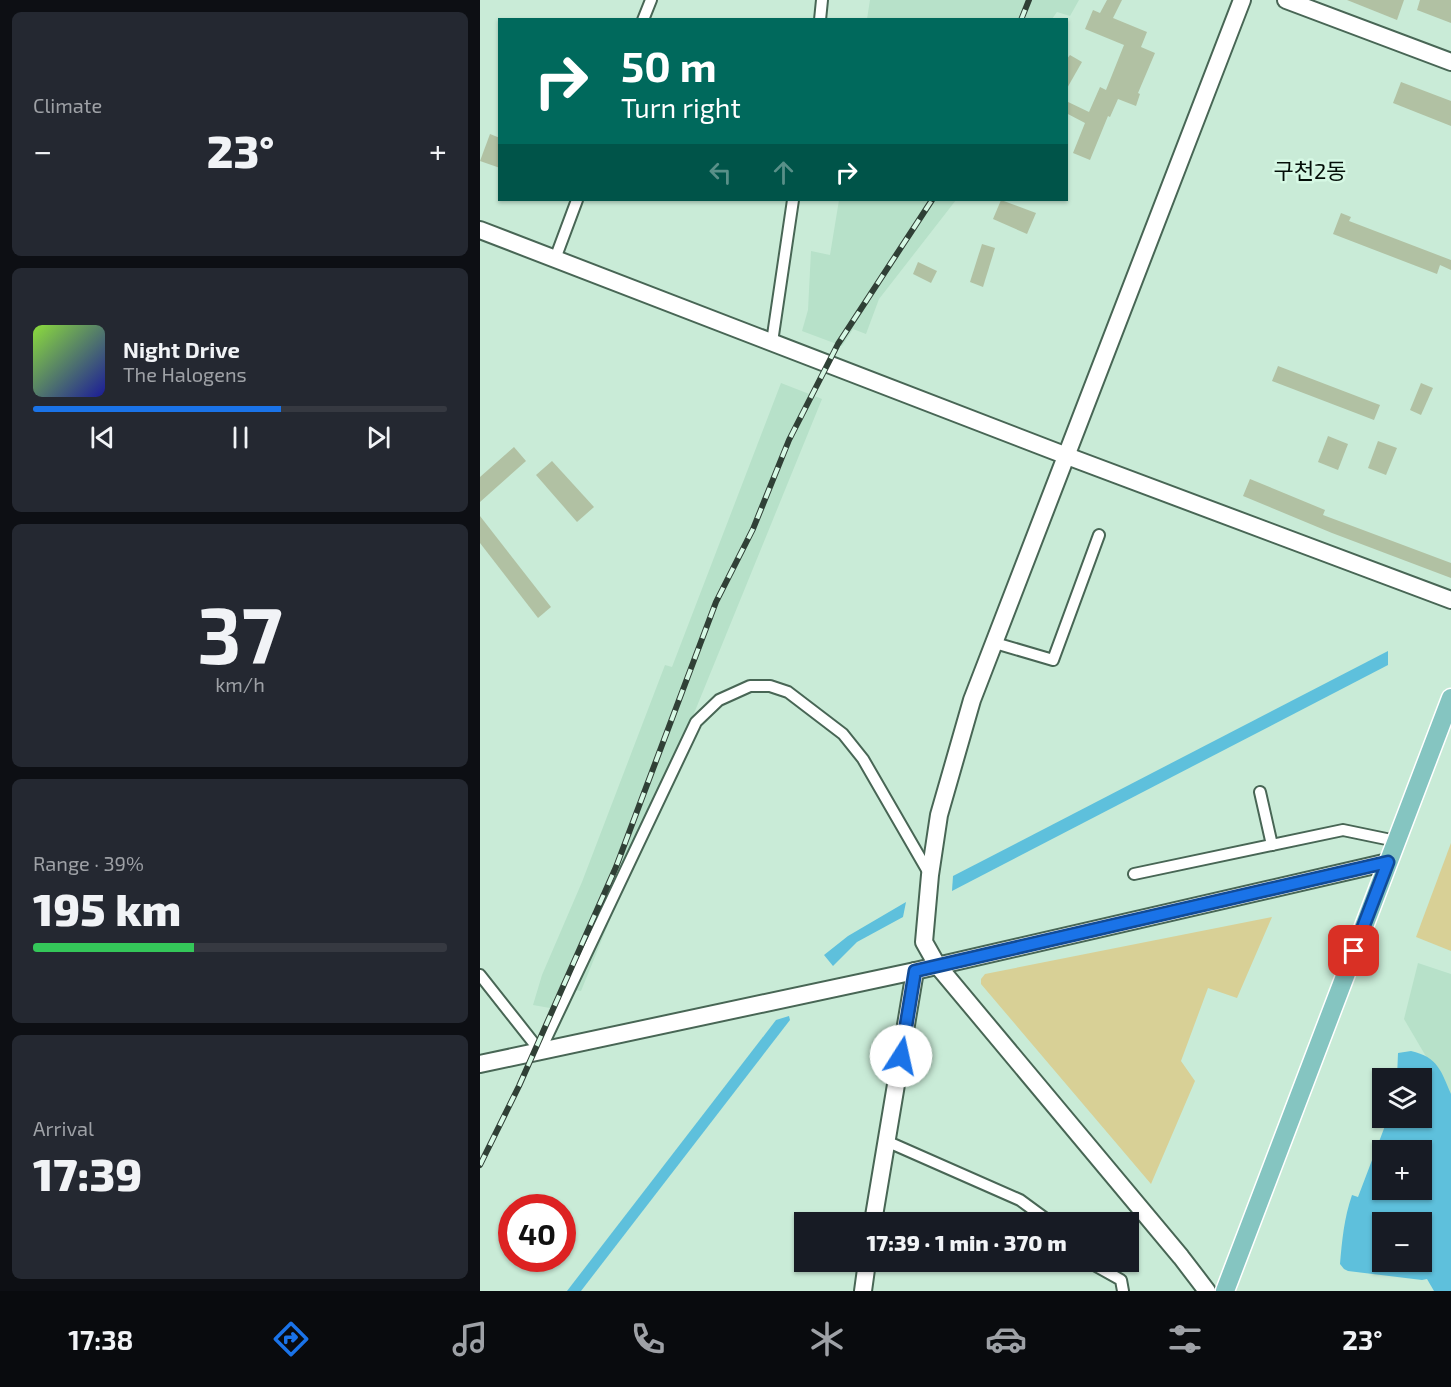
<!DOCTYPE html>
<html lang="en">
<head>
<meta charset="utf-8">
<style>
  body { margin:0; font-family:"Exo 2","Noto Sans KR",sans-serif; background:#242831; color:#f1f3f6; height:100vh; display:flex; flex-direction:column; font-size:22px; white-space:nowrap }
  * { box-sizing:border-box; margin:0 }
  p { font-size:20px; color:#9ea1a6 }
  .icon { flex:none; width:33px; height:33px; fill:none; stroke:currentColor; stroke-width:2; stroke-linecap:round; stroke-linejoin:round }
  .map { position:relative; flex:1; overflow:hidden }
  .side { display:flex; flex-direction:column; gap:12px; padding:12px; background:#0d0f14; width:480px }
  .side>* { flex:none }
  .guide { position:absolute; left:18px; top:18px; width:570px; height:183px; border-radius:0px; box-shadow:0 2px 4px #0004; background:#00695c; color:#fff; overflow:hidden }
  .buttons { position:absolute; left:892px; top:1068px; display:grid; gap:12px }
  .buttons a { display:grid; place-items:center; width:60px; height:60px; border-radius:0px; background:#171b24; box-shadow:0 2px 4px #0004; font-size:30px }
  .speed { position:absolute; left:18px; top:1194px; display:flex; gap:12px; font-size:30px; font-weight:700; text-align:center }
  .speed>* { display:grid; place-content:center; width:78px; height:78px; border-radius:50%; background:#171b24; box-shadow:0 2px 4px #0004; line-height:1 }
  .speed .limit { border:9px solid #d22; background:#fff; color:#111 }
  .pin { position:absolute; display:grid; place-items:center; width:51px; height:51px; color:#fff; margin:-26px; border-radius:12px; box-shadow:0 3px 9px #0006 }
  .me { position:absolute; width:66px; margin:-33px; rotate:10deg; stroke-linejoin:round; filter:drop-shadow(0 0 4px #0008) }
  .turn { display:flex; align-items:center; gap:21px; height:126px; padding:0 24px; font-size:27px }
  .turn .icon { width:78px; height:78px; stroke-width:2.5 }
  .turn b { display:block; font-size:42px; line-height:51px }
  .lanes { display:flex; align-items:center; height:57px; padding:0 24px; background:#0003; justify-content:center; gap:30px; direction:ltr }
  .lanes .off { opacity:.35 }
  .big { font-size:45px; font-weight:800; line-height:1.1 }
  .side .widget { flex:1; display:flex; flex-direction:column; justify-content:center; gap:9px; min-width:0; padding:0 21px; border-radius:9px; background:#242831 }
  .side .dial { align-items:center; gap:0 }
  .dial b { font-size:78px; line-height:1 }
  .song { display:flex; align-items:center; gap:18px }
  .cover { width:72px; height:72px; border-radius:9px; background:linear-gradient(135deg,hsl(90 70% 55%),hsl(240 70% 35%)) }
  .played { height:6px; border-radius:3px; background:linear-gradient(90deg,#1a73e8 60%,#363941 60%) }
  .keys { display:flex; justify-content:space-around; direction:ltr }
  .heat { display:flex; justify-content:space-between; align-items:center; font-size:33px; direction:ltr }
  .charge { height:9px; border-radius:4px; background:linear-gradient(90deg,#34c759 39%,#363941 0) }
  .trip { position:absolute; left:314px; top:1212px; width:345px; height:60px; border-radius:0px; background:#171b24; box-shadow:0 2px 4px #0004; font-weight:800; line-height:60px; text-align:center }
  .tabs { display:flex; height:96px; justify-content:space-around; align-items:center; background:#090b0e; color:#9ea1a6 }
  .tabs .icon { width:42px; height:42px }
  .tabs .selected { color:#1a73e8 }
  .tabs b { font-size:27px; color:#f1f3f6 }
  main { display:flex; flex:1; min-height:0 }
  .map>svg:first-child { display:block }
  .built { fill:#b7e1c9 }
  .green { fill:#d8d096 }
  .water { fill:#5ec0dc; fill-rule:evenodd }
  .building { fill:#b1c1a3 }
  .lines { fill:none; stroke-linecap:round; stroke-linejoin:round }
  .street-casing { stroke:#486655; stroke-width:14 }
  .secondary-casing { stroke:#486655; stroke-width:20 }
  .primary-casing { stroke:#fff; stroke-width:21 }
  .street { stroke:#fff; stroke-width:10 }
  .secondary { stroke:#fff; stroke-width:16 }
  .primary { stroke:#85c5c1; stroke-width:18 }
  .rail-casing { stroke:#304036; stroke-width:6 }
  .rail { stroke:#d6f8e4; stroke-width:4; stroke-dasharray:11; stroke-linecap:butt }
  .route-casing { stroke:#114b97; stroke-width:15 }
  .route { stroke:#1a73e8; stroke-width:10 }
  .labels { text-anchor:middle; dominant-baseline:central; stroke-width:5; stroke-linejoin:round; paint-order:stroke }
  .quarter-label { font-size:22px; fill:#040e08; stroke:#d6f8e4 }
</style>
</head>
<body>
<main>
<section class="side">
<div class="widget"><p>Climate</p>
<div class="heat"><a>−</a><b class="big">23°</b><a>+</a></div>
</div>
<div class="widget">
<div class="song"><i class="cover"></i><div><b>Night Drive</b><p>The Halogens</p></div></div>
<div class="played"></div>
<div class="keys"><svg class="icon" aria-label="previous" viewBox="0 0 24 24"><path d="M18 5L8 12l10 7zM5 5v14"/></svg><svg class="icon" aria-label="pause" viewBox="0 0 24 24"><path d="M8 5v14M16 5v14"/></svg><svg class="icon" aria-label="next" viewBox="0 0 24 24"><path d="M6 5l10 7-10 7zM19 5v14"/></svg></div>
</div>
<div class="widget dial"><b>37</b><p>km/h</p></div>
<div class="widget"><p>Range · 39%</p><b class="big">195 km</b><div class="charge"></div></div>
<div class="widget"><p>Arrival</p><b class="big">17:39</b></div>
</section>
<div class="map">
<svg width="971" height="1291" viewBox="0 0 971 1291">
  <rect width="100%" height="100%" fill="#c9ebd7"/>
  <g class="built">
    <path d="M390,0H599L590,16L577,12L572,19H387Z"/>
    <path d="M359,200H476L399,299L386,334L373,329L362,346L322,331L328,310L331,251L350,255Z"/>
    <path d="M301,383L342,399L101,991L96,990L87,1011L53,1005L62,975L102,882L185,665L192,667Z"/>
    <path d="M938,963L971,974V1099L924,1019Z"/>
  </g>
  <g class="green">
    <path d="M971,843V951L936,937Z"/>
    <path d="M792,917L757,998L728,988L701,1061L715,1081L671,1184L501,984V979L505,974Z"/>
  </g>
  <g class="water">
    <path d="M908,651V665L472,891L473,876Z"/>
    <path d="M426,902L423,917L377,942L353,966L344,955L368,936Z"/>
    <path d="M309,1016L310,1020L101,1291H87L296,1020Z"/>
    <path d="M931,1051C958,1057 961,1071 971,1094V1291H954L947,1279L942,1280L868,1271L864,1269L860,1264C862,1241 864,1218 872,1195L878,1197L908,1118H942V1078H917L918,1053ZM903,1150H942V1190H903ZM903,1222H942V1262H903Z"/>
  </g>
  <g class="building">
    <path d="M627,0H642L633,18L667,32L661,47L675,53L658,93L660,94L656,106L638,99L630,117L628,116L610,160L593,153L605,123L586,113V101L609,112L620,87L626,90L644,45L605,29L613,10L620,13Z"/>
    <path d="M867,0H924L917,20Z"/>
    <path d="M940,0H971V23L937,10Z"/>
    <path d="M590,55L602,62L586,90V60Z"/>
    <path d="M921,82L971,101V126L913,103Z"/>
    <path d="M10,134L20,138V168L0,161Z"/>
    <path d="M521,200L556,213L547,234L513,219Z"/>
    <path d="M861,213L871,217L869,221L971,260V270L960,265L957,274L853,234Z"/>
    <path d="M502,244L515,248L503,287L490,282Z"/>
    <path d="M438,262L457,271L451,283L433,274Z"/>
    <path d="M798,366L900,405L894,420L792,381Z"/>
    <path d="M941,383L953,388L941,415L930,410Z"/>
    <path d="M848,436L868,444L858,470L838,462Z"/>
    <path d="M898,441L917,448L906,475L888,468Z"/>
    <path d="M34,447L46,461L0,502V477Z"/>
    <path d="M72,461L114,507L97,522L56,475Z"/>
    <path d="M770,479L845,510L843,515L971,563V578L852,533L763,496Z"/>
    <path d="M0,516L71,607L58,618L0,543Z"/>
  </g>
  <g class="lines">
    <g class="street-casing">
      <g id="street">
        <path d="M163,20L171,0"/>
        <path d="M340,20L342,0"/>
        <path d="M75,259L97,200"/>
        <path d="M292,342L313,200"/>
        <path d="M515,643L573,660L619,535"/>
        <path d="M780,792L792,845"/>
        <path d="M654,874L863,830L916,841"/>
        <path d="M0,975L60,1051L216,722L239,700L270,686H290L308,692L363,734L383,759L450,875"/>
        <path d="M406,1141L540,1200L570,1222"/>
        <path d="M609,1262L641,1280L643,1291"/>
      </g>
    </g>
    <g class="secondary-casing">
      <g id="secondary">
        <path d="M806,0L971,62"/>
        <path d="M0,230L587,456L971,600"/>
        <path d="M0,1064L435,971L908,862"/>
        <path d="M393,1222L435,971"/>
        <path d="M383,1291L387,1262"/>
        <path d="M727,1291L701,1257L457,965L444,942L450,875L459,815L492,700L762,0"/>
      </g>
    </g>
    <g class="primary-casing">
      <path id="primary" d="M745,1291L971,698"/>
    </g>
    <use href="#street" class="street"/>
    <use href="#secondary" class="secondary"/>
    <use href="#primary" class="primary"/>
    <g class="rail-casing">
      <g id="rail">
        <path d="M541,20L549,0"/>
        <path d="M0,1165L39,1086L136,867L236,602L273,529L309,440L358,344L452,200"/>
      </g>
    </g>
    <use href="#rail" class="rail"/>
  </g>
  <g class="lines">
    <g class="route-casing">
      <path id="route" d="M421,1056L435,971L908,862L874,951"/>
    </g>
    <use href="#route" class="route"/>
  </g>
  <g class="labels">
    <g class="quarter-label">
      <text x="830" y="170">구천2동</text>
    </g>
  </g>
</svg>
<div class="buttons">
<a><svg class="icon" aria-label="layers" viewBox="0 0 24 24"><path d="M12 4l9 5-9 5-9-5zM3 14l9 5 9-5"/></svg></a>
<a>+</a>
<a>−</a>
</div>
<div class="speed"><div class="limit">40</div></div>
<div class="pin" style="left:874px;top:951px;background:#d93025"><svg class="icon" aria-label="arrive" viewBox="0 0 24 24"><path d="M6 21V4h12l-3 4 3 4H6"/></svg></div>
<svg class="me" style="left:421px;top:1056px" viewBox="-20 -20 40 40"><circle r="19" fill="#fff"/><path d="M0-13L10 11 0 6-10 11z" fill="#1a73e8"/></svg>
<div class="trip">17:39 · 1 min · 370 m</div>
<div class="guide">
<div class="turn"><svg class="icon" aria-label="right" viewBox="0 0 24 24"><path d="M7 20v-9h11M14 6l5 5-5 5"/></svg><div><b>50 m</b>Turn right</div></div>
<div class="lanes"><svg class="icon off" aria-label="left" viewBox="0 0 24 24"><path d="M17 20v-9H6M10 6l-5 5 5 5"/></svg><svg class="icon off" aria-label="ahead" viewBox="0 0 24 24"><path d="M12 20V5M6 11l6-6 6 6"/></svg><svg class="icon" aria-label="right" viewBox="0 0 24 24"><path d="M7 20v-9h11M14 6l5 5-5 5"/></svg></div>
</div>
</div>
</main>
<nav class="tabs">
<b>17:38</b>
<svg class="icon selected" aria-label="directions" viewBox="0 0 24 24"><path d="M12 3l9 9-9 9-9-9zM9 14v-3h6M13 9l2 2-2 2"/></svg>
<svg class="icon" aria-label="music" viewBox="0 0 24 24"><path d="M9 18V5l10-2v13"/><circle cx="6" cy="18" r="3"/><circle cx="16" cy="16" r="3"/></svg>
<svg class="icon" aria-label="phone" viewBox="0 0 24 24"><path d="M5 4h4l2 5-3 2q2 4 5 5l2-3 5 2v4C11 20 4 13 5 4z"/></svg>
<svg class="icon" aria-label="climate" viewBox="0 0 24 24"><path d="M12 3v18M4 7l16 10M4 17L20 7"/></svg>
<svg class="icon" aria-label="car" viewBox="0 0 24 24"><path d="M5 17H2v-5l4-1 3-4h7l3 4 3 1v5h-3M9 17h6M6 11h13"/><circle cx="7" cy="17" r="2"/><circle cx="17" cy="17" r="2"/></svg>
<svg class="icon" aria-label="filters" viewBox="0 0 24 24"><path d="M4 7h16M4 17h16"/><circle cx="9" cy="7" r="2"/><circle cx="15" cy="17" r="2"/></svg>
<b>23°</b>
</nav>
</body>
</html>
